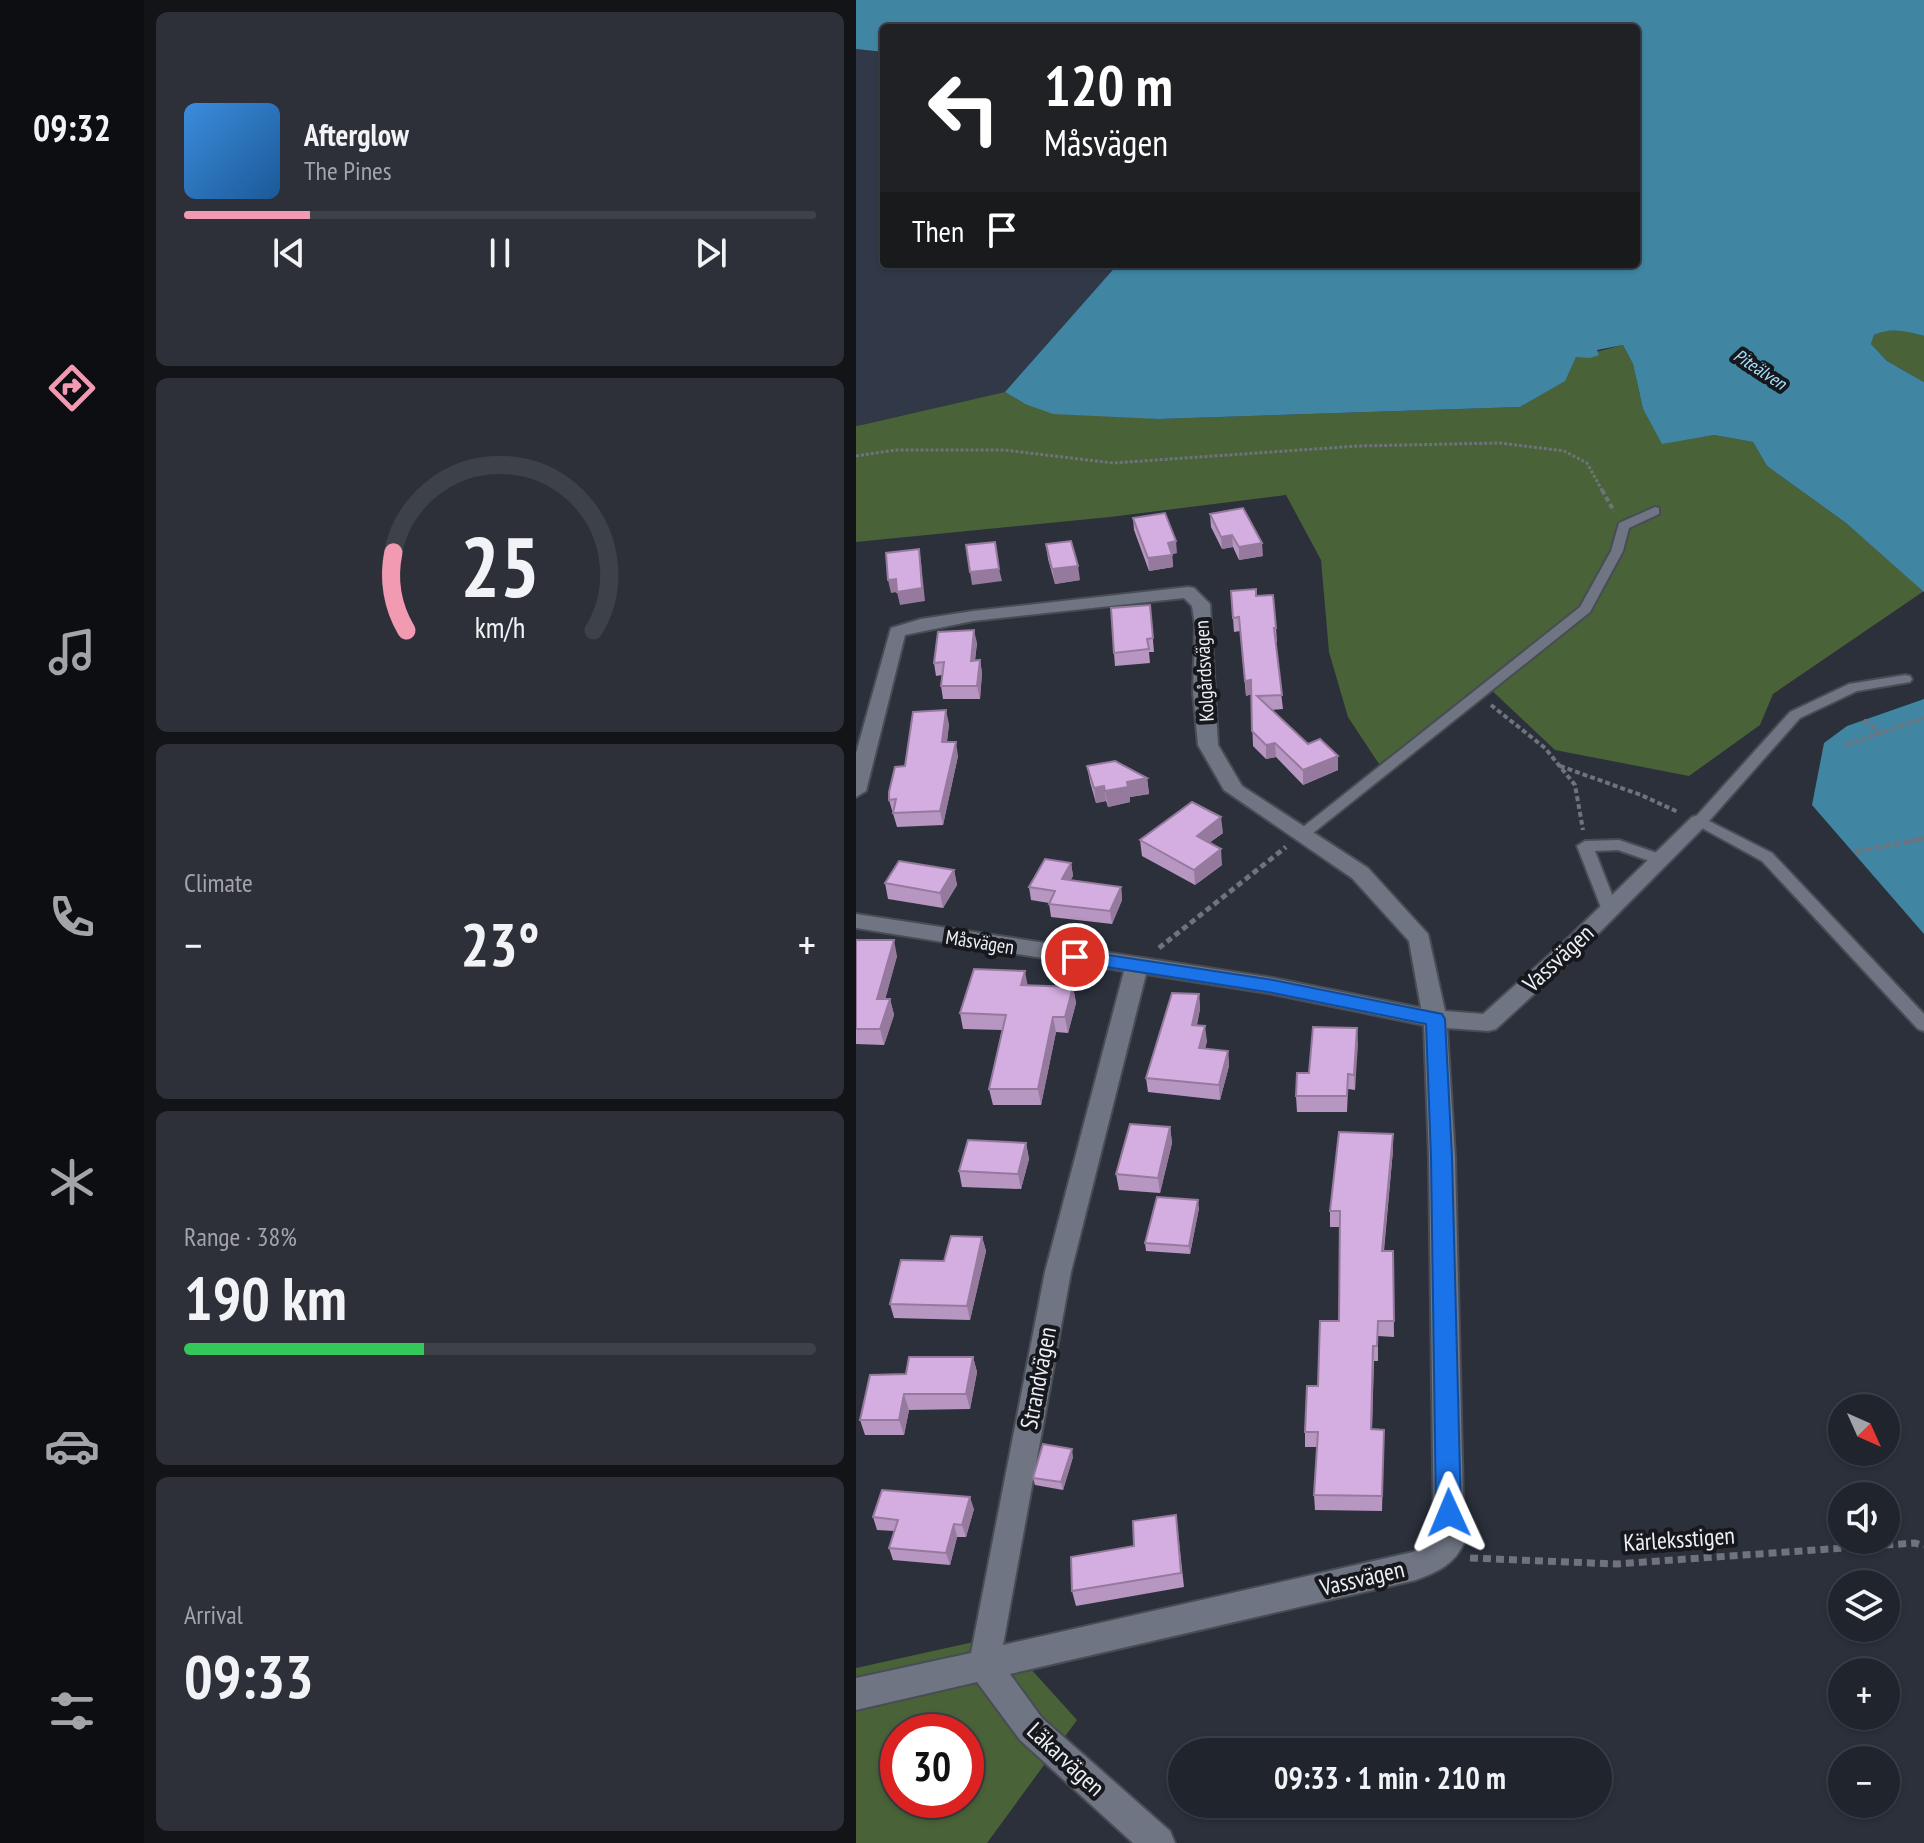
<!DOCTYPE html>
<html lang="en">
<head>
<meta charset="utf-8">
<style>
  body { margin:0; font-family:"PT Sans Narrow",sans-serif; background:#2d3038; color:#f1f3f6; height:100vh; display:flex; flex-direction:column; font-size:30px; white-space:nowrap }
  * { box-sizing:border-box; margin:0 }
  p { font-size:26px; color:#a2a4a9 }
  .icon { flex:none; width:44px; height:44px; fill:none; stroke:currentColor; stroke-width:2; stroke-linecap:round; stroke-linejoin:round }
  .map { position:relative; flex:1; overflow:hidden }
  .sheet { display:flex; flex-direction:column; gap:12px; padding:12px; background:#121418; width:712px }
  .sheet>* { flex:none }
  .hud { position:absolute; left:24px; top:24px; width:760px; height:244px; border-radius:8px; box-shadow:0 2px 6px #0004,0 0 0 2px #3d4148; background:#202124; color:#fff; overflow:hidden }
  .needle { width:52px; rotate:135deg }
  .buttons { position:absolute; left:972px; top:1394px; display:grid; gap:16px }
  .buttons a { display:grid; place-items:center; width:72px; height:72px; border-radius:50%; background:#20242c; box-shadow:0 2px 6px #0004,0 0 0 2px #3d4148; font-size:40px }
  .speed { position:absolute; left:24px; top:1714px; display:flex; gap:16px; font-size:40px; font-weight:700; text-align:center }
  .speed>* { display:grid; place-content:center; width:104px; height:104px; border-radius:50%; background:#20242c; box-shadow:0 2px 6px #0004,0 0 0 2px #3d4148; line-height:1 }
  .speed .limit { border:12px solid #d22; background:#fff; color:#111 }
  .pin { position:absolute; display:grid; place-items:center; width:68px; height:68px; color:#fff; margin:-34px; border:4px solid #fff; border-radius:50%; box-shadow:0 2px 8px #0007 }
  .me { position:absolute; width:88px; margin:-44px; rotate:359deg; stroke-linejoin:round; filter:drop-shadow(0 0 6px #0008) }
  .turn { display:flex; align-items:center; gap:28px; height:168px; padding:0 32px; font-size:36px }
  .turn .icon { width:104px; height:104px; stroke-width:2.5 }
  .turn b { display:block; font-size:56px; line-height:68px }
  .then { display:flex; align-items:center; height:76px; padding:0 32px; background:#0003; gap:16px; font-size:30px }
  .big { font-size:60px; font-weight:700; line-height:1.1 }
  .sheet .widget { flex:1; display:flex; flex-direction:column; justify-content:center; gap:12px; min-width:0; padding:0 28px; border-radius:12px; background:#2d3038 }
  .sheet .dial { align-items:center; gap:0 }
  .dial svg { height:208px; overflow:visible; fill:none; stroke:#3d4148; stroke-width:7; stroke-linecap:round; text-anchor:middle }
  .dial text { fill:#f1f3f6; stroke:none }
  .song { display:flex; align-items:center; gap:24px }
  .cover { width:96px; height:96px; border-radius:12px; background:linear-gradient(135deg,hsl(210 70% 55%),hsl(210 70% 35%)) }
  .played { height:8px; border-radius:4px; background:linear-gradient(90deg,#f19ab2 20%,#3d4148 20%) }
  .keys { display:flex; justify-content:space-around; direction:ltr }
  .heat { display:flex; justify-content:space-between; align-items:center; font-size:44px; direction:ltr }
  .charge { height:12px; border-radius:6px; background:linear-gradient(90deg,#34c759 38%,#3d4148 0) }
  .trip { position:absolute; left:312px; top:1738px; width:444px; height:80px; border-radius:40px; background:#20242c; box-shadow:0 2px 6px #0004,0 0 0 2px #3d4148; font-weight:700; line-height:80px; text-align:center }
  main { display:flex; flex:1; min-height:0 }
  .tab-bar { display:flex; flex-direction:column; width:144px; justify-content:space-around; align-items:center; background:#0d0e12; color:#a2a4a9 }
  .tab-bar .icon { width:56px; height:56px }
  .tab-bar .on { color:#f19ab2 }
  .tab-bar b { font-size:36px; color:#f1f3f6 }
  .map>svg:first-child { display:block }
  .built { fill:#313949 }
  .green { fill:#496238; fill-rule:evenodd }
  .water { fill:#4086a3 }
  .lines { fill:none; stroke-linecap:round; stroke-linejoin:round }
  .service-casing { stroke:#484c55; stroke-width:4 }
  .minor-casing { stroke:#484c55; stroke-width:4 }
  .path-far3 { stroke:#6f737d; stroke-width:3; stroke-dasharray:3 2; stroke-linecap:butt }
  .path-far2 { stroke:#6f737d; stroke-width:4; stroke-dasharray:5 3; stroke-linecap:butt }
  .path-far1 { stroke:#6f737d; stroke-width:5; stroke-dasharray:6 4; stroke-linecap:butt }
  .path { stroke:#6f737d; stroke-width:7; stroke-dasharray:8 5; stroke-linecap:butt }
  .service { fill:#6f7582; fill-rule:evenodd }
  .minor { fill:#6f7582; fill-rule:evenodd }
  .wall { fill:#b796c2 }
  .shaded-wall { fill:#957a9e }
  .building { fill:#d5aee1; stroke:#957a9e; stroke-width:2 }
  .route { fill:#1a73e8; stroke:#114b97; stroke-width:2 }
  .labels { text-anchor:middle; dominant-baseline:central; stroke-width:8; stroke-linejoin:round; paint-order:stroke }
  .far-water-label { font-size:18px; font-style:italic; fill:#aae3fd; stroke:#16181d }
  .street-label { font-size:20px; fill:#eceff6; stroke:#16181d }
  .near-street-label { font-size:24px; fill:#eceff6; stroke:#16181d }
</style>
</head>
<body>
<main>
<nav class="tab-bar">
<b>09:32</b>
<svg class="icon on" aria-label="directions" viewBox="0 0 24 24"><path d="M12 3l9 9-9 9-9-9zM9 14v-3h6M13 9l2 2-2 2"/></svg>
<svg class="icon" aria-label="music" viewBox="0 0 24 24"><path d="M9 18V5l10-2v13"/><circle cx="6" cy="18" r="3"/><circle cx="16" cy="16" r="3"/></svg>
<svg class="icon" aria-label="phone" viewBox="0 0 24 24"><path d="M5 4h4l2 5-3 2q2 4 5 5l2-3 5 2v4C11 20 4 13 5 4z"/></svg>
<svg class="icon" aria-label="climate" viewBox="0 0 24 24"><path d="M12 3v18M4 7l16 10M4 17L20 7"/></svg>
<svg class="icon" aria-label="car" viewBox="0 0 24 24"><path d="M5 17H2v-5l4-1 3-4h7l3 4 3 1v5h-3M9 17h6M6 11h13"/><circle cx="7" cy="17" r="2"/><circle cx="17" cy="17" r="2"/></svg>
<svg class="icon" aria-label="filters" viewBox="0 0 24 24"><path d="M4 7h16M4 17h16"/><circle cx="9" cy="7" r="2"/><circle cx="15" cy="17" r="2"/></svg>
</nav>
<section class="sheet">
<div class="widget">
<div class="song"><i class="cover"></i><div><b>Afterglow</b><p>The Pines</p></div></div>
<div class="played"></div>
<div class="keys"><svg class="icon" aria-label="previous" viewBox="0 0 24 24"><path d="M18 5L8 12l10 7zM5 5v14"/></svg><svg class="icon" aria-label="pause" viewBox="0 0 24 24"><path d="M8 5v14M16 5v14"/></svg><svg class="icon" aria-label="next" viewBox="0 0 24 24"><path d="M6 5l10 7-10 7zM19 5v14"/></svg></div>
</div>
<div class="widget dial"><svg viewBox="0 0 100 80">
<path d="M14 69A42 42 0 1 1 86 69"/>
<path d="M14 69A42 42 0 0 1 9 39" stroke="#f19ab2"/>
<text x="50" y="56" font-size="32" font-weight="700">25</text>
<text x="50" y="72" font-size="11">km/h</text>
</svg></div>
<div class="widget"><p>Climate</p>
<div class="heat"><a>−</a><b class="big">23°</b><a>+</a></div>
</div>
<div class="widget"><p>Range · 38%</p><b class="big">190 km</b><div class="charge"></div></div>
<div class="widget"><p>Arrival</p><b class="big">09:33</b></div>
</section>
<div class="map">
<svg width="1068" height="1843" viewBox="0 0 1068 1843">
  <rect width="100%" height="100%" fill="#2b303b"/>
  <path class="built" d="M0,49L28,52V264H262L149,392L0,426Z"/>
  <g class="green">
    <path d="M1044,330L1068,336V382L1031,361L1015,344L1018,335L1028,331Z"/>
    <path d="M767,345L777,364L787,409L806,443L858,435L897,442L911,466L990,523L1068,591L917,694L904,725L833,776L699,750L629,684L523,764L492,717L473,652L465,560L430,495L254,517L0,542V426L10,424L149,392L169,404L303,419L664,407L708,381L720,357Z"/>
    <path d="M145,1636L221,1720L131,1843H0V1668ZM42,1732H110V1800H42Z"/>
  </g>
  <g class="water">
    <path d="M0,0H1068V336C1050,331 1035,327 1018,335L1015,344L1031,361L1068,382V592L990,523L911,466L897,442L858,435L806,444L787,409L777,364L767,345L741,350L743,355L734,358L720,357L709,381L664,407L303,419L197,414L169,404L149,392L262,264H780V28H28V52L0,49Z"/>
    <path d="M1068,699V934L956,805L968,743L991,726Z"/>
  </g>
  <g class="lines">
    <g class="service-casing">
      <g id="service">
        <path d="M799,507L803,508V514L773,528L767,551L734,612L452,837H442L439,834L442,831L724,607L755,551L763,523Z"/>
        <path d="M1049,675L1054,676L1056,679L1054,682L1001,691L944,718L853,821L916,853L1068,1014V1031L1062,1029L906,861L835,822L934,712L993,684Z"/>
        <path d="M763,840L810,856L813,860L805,865L762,850L739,851L762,910L754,915L746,910L721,846L729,841Z"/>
      </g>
    </g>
    <g class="minor-casing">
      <path id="minor" d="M332,587L338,588L354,604L362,745L386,786L512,868L572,934L589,1011L627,1014L712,938L836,817L843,815L853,822L728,948L640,1029L632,1031L591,1028L599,1157L608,1543C598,1565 581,1572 560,1580L154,1674L186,1718L314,1831L319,1843H277L164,1740L121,1682L0,1710V1678L115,1653L189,1272L268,971L0,928V914L417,978L565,1008L553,941L496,878L368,790L342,745L337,692L339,625L336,606L328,598L117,621L49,635L10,791L0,797V753L35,628L65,619L117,611ZM290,974L417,994L568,1025L573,1157L578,1538L569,1547L557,1552L147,1645L215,1272Z"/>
    </g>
    <path class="path-far3" d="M0,456L39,450H148L257,463L502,446L644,443L708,451L731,463L747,492"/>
    <g class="path-far2">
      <path d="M746,490L758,511"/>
      <path d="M635,705L689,748L719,785L727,830"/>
      <path d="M1008,720L1024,733"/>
      <path d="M990,745L1068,718"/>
      <path d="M704,766L785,795L822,812"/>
      <path d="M1055,841L1068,838"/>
    </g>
    <g class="path-far1">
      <path d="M999,852L1065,839"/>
      <path d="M303,948L430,847"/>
    </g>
    <path class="path" d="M614,1558L760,1564L1059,1543L1068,1546"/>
    <use href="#service" class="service"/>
    <use href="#minor" class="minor"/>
  </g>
  <g class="wall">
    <path d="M354,514L407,556L383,560L377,547L366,549L355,527Z"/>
    <path d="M277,518L321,553L316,554L317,567L293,571L278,530Z"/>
    <path d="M190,544L224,580L199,584L192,559Z"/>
    <path d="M375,591L400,596L420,628L421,642H419L427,709L415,710L452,744L482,756V770L447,785L420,757L410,759L397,746L395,694L390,696L384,631L378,632Z"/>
    <path d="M294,605L298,652H293L294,663L259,666L258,653Z"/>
    <path d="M121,643L119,661L124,660L126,673L124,699H87L85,686L86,675L80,676L78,663Z"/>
    <path d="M93,724L91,742L102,756L87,825L41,827L33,800L49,766Z"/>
    <path d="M231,766L291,778L293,794L274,797V802L252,807L250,801L240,803L234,782Z"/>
    <path d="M367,833L353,843L366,865L339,885L286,856L284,840Z"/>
    <path d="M215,863L217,876L214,880L265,887L266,900L256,924L195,917L193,903L175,900L173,887Z"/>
    <path d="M98,870L101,885L87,908L32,899L29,883Z"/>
    <path d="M0,940L41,956L29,999H34L38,1015L28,1045L0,1044Z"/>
    <path d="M172,985L217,987L220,1003L212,1033L200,1032L185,1105H137L133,1089L146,1030L107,1029L104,1013Z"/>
    <path d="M343,994L344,1009L341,1025L351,1041L349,1049L372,1051L373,1066L364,1100L292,1092L290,1078Z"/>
    <path d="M501,1028L499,1090L492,1089L491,1112H441L440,1096L453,1073Z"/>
    <path d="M314,1127L316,1143L304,1193L263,1190L260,1174Z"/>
    <path d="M170,1143L173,1159L165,1189L106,1187L103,1171Z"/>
    <path d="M537,1150L528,1251H537L538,1337L522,1336V1361H518L516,1430H528L526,1511L459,1510L458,1495L461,1447H449V1432L483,1321V1227H474V1211Z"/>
    <path d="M343,1208L334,1254L290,1251L289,1243Z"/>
    <path d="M126,1237L130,1251L114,1320L38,1318L34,1304L88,1261Z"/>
    <path d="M117,1357L121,1372L114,1409L53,1410L48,1435H9L4,1420L50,1374Z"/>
    <path d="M217,1457L207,1490L179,1485L177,1478Z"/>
    <path d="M118,1509L110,1537H101L94,1565L37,1560L33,1548L38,1531L21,1530L17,1517Z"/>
    <path d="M320,1515L328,1587L220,1606L216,1591Z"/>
  </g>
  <g class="shaded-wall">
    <path d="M376,535L377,547L366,549L365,537Z"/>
    <path d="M320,541L321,553L313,555L312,543Z"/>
    <path d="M406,543L407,556L383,560V547Z"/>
    <path d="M63,549L65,562L69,601L44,605L41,592L35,593L32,580Z"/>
    <path d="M316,555L317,567L293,571L292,558Z"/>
    <path d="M222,566L224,580L199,584L196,569Z"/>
    <path d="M143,569L146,581L116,585L114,572Z"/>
    <path d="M118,630L121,643L117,673L115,661Z"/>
    <path d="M124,660L126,673L124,699L121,686Z"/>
    <path d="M395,680L396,694L390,696L389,681Z"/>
    <path d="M90,710L93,724L89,756L86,742Z"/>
    <path d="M100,742L102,756L87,825L84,811Z"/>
    <path d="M419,743L420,757L410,759V745Z"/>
    <path d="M482,756V770L447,785V770Z"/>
    <path d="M291,778L293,794L274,797V802L252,807L249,791L271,782Z"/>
    <path d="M248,786L250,801L240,803L238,788Z"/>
    <path d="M365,817L367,833L342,851L341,836Z"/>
    <path d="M365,849L366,865L339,885L338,870Z"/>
    <path d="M215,863L217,876L208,892L206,879Z"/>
    <path d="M98,870L101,885L87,908L84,893Z"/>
    <path d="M265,887L266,900L256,924L254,911Z"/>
    <path d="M38,940L41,956L25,1015L21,999Z"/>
    <path d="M169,971L172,987L165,985Z"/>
    <path d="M217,987L220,1003L212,1033L209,1017Z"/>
    <path d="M343,994L344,1009L337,1040L336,1025Z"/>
    <path d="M34,999L38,1015L28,1045L24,1029Z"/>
    <path d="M197,1017L200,1032L185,1105L182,1089Z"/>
    <path d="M349,1026L351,1041L345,1063L343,1048Z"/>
    <path d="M501,1028L502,1044L499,1090L498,1075Z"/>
    <path d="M372,1051L373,1066L364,1100L363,1085Z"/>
    <path d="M314,1127L316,1143L304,1193L302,1178Z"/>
    <path d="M537,1134V1150L526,1267V1251Z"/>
    <path d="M170,1143L173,1159L165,1189L162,1174Z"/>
    <path d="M342,1200L343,1208L334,1254L333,1246Z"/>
    <path d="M126,1237L130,1251L114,1320L111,1306Z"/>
    <path d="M117,1357L121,1372L114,1409L110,1394Z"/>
    <path d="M48,1394L53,1410L48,1435L43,1420Z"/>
    <path d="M216,1449L217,1457L207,1490L205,1482Z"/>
    <path d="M114,1497L118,1509L110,1537L106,1525Z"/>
    <path d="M98,1524L101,1537L94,1565L90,1553Z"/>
  </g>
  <g class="building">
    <path d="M387,508L406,543L383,547L376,535L365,537L354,514Z"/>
    <path d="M309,513L320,541L312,543L316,555L292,558L277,518Z"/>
    <path d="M215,541L222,566L196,569L190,544Z"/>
    <path d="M139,542L143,569L114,572L110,545Z"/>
    <path d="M63,549L66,588L41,592L40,579L32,580L30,553Z"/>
    <path d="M400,589V596L417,595L420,628H418L426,695L401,696L452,744L464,739L482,756L447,770L419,743L410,745L396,731L395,680L389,681L383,617L377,618L375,591Z"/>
    <path d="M294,605L297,638L291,639L293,649L258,653L255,608Z"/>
    <path d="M118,630L115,661L124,660L121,686H85L88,662L78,663L82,632Z"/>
    <path d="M90,710L86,742H100L84,811L37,813L40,799L33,800V792L39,767L49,766L57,712Z"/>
    <path d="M259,761L291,778L271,782L272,787L249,791L248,786L238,788L231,766Z"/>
    <path d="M336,802L365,817L341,836L365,849L338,870L284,840Z"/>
    <path d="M189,859L215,863L206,879L265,887L254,911L193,904L199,891L173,887Z"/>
    <path d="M43,861L98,870L84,893L29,883Z"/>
    <path d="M0,940H38L21,999H34L24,1029H0Z"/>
    <path d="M118,969L169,971L165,985L217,987L209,1017H197L182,1089H133L150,1015L104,1013Z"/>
    <path d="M316,993L343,994L336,1025L349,1026L343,1048L372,1051L363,1085L290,1078Z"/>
    <path d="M457,1027L501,1028L498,1075L492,1074L491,1096H440L441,1073H453Z"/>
    <path d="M274,1124L314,1127L302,1178L260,1174Z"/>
    <path d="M483,1132L537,1134L526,1251H537L538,1321H522L521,1346H517L515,1429L528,1430L526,1496L458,1495L462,1432H449L451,1386H462L464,1321H483L484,1211H474Z"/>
    <path d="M112,1140L170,1143L162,1174L103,1171Z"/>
    <path d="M301,1197L342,1200L333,1246L289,1243Z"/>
    <path d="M95,1236L126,1237L111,1306L34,1304L45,1260L88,1261Z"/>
    <path d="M53,1357H117L110,1394H48L43,1420H4L14,1375L50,1374Z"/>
    <path d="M187,1444L216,1449L205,1482L177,1478Z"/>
    <path d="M26,1490L114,1497L106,1525L98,1524L90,1553L33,1548L42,1520L17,1517Z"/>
    <path d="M320,1515L325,1573L216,1591L215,1557L278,1546L277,1521Z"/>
  </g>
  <path class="route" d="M219,950L417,980L586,1014L589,1019L596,1157L605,1513L601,1521L593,1524L584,1521L580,1513L575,1157L570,1024L417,993L212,961L210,957Z"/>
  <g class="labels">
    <g class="far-water-label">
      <text transform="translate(904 369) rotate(33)">Piteälven</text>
    </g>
    <g class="street-label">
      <text transform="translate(348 671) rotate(-93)">Kolgårdsvägen</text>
      <text transform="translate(124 942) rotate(9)">Måsvägen</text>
    </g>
    <g class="near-street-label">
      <text transform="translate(702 958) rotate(-43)">Vassvägen</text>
      <text transform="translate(182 1378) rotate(-79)">Strandvägen</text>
      <text transform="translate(823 1539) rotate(-4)">Kärleksstigen</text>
      <text transform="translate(506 1578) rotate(-13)">Vassvägen</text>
      <text transform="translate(210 1759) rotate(43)">Läkarvägen</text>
    </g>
  </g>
</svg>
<div class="buttons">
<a><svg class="needle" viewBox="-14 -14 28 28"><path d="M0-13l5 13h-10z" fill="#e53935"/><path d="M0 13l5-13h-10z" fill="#a2a4a9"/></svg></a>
<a><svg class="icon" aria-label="sound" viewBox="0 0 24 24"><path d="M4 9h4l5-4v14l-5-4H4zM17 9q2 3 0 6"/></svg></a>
<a><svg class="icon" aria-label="layers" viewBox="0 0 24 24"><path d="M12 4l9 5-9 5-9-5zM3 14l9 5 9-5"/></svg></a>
<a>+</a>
<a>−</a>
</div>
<div class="speed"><div class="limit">30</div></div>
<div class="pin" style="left:219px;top:957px;background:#d93025"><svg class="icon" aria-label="arrive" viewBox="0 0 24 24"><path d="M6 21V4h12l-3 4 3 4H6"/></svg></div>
<svg class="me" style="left:593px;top:1513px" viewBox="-20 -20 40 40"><path d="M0-17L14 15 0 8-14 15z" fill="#1a73e8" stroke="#fff" stroke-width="4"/></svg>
<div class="trip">09:33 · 1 min · 210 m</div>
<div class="hud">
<div class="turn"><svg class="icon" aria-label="left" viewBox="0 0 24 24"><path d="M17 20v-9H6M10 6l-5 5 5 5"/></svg><div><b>120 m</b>Måsvägen</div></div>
<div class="then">Then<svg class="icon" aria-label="arrive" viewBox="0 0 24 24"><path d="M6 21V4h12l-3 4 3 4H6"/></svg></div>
</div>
</div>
</main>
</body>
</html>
